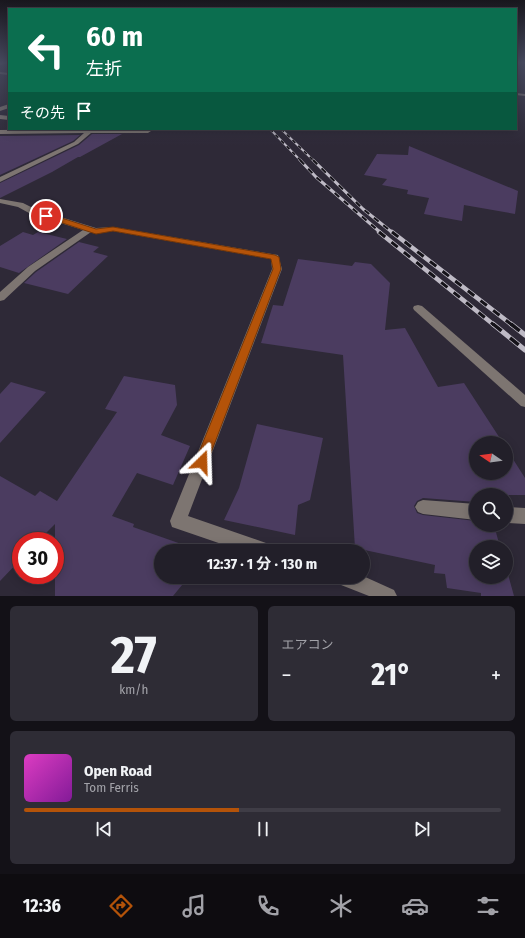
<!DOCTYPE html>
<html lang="ja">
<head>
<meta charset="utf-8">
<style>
  body { margin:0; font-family:"Fira Sans Condensed","Noto Sans JP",sans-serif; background:#2e2c35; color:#f1f3f6; height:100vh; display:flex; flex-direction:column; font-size:15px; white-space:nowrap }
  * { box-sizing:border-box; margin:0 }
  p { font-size:13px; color:#a2a2a8 }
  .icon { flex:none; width:22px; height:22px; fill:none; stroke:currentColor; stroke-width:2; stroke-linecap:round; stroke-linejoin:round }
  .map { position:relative; height:596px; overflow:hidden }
  .sheet { display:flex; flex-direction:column; gap:10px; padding:10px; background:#131117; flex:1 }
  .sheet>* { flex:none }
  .guide { position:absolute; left:8px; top:8px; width:509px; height:122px; border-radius:0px; box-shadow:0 2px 10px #0003,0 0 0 1px #3f3d46; background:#0b6e4f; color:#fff; overflow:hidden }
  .needle { width:26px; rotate:283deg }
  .buttons { position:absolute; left:469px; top:436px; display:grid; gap:8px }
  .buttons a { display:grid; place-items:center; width:44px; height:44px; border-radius:50%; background:#221f29; box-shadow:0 2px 10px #0003,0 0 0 1px #3f3d46; font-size:20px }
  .speed { position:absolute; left:12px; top:532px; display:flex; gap:8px; font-size:20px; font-weight:700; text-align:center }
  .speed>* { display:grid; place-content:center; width:52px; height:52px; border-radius:50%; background:#221f29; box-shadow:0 2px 10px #0003,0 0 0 1px #3f3d46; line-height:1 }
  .speed .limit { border:6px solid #d22; background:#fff; color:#111 }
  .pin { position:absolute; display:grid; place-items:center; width:34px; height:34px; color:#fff; margin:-17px; border:2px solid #fff; border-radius:50%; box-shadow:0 1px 4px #0007 }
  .me { position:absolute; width:44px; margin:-22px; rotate:22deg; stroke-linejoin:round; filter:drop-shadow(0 0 3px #0008) }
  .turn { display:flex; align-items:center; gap:14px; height:84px; padding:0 12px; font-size:18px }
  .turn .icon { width:52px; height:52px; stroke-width:2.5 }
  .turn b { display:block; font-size:28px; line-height:34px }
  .then { display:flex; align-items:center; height:38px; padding:0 12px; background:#0003; gap:8px; font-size:15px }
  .big { font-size:30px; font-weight:700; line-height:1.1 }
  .sheet .tile { flex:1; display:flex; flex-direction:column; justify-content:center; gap:6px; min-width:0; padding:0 14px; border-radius:6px; background:#2e2c35 }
  .sheet .dial { align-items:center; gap:0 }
  .dial b { font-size:52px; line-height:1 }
  .song { display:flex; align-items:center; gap:12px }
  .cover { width:48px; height:48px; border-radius:6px; background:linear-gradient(135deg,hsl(310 70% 55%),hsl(290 70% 35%)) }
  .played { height:4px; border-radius:2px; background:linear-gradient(90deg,#b45309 45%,#3f3d46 45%) }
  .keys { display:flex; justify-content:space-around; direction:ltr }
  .heat { display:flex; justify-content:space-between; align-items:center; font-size:22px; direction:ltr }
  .sheet .tiles { flex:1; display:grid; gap:10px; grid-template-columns:1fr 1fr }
  .tile:last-child { grid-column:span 2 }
  .trip { position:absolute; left:154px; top:544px; width:216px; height:40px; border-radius:20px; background:#221f29; box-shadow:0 2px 10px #0003,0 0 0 1px #3f3d46; font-weight:700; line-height:40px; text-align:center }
  .menu { display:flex; height:64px; justify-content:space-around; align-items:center; background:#0e0c10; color:#a2a2a8 }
  .menu .icon { width:28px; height:28px }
  .menu .on { color:#b45309 }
  .menu b { font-size:18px; color:#f1f3f6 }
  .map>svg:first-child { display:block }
  .building { fill:#4b3c60 }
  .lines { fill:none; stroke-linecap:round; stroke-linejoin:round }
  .minor { fill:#7d7571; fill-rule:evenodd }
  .rail-far3-casing { stroke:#bebac5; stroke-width:2 }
  .rail-far2-casing { stroke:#bebac5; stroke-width:3 }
  .rail-far1-casing { stroke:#bebac5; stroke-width:4.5 }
  .rail-casing { stroke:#bebac5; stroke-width:5 }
  .rail-far3 { stroke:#151319; stroke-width:1.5; stroke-dasharray:4; stroke-linecap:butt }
  .rail-far2 { stroke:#151319; stroke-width:2; stroke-dasharray:6; stroke-linecap:butt }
  .rail-far1 { stroke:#151319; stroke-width:3; stroke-dasharray:8; stroke-linecap:butt }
  .rail { stroke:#151319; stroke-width:3.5; stroke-dasharray:11; stroke-linecap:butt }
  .route { fill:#b45309; stroke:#753606 }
</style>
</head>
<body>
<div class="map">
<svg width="525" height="596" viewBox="0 0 525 596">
  <rect width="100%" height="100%" fill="#2e2937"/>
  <g class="building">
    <path d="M92,134H122L80,157H78L52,172L0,198V183L79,145Z"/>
    <path d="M0,135V136L80,135L73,141L0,175Z"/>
    <path d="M409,146L518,191L515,214L464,205L462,221L424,214L429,198L407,194L408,190L382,185L387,179L364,175L377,154L408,155Z"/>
    <path d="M23,232L33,235L38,232L67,239L19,273L0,267V246Z"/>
    <path d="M79,242L99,247L93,252L108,256L68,294L24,283L36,272Z"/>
    <path d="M298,259L352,266L355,262L371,264L390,283L385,330L405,328L438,387L464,383L503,443H476V473H506V448L525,478V495H476V502L423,498L417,501L414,506L417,513L423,515L476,521V525H494L500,547H476V577H506V567L514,596H481V593L447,588L445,574L434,573L435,565L355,548L343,355L261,343L273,305L283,306Z"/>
    <path d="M124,376L175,385L177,405L161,435L190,446L173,485L137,473L112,516L134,524L133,527L187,546V551H161V577H187V579L173,596H55V524L38,541H21V559L0,581V476L35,496L40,491L57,501L117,412L105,409Z"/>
    <path d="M11,382L46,392L0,443V394Z"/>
    <path d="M257,424L323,438L310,500L298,505L295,535L224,520L239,488Z"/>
  </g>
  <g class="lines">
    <g class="minor">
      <path d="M8,62L7,63L0,65V63Z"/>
      <path d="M0,72L9,73V75L0,74Z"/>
      <path d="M516,93L525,94V96L516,95Z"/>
      <path d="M9,104V108L0,111V107Z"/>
      <path d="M0,115L9,116V120L0,119Z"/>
      <path d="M89,129H148L151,131L148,133H91L78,144L0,182V177L74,142L84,133L0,134V130Z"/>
      <path d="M0,199L23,203L35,209L96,228L113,227L278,255L282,269L188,516L266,543L272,545L274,551H242L172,527L170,521L272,269L271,259L113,231L96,233L91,232L35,271L4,300L0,301V292L28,267L83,230L29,213L18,207L0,203Z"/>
      <path d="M418,305L422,306L525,395V407L521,406L414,310L413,308L414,306Z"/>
      <path d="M423,500L476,504V520L423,514L418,512L415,507L418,502Z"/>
      <path d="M506,507L525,508V524L506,523Z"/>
      <path d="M363,576L394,590L397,596H369L336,583L333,577Z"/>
    </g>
    <g class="rail-far3-casing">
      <g id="rail-far3">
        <path d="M270,129L301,161"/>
        <path d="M281,129L314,161"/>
      </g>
    </g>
    <g class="rail-far2-casing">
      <g id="rail-far2">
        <path d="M300,160L316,177L381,233"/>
        <path d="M313,160L363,209L393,233"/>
      </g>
    </g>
    <g class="rail-far1-casing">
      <g id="rail-far1">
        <path d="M379,232L494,325"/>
        <path d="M392,232L512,325"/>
      </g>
    </g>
    <g class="rail-casing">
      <g id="rail">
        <path d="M493,324L525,350"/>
        <path d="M511,324L525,335"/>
      </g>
    </g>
    <use href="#rail-far3" class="rail-far3"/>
    <use href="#rail-far2" class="rail-far2"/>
    <use href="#rail-far1" class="rail-far1"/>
    <use href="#rail" class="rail"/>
  </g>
  <linearGradient id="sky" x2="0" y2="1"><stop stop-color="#19171e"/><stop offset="0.43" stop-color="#46495e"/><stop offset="1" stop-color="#46495e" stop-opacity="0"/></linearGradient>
  <rect width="525" height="145" fill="url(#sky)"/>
  <path class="route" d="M46,213L96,229L113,227L275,255L279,257L281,269L206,466L202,467L197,466L195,462L273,269L271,259L113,231L96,234L44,217L43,216Z"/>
</svg>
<div class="buttons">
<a><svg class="needle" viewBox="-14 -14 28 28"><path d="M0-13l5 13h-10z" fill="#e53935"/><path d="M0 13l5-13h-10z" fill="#a2a2a8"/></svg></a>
<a><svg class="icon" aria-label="search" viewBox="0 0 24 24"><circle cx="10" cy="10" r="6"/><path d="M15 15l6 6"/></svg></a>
<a><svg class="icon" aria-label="layers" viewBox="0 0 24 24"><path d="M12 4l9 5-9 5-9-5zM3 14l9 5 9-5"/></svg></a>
</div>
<div class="speed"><div class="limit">30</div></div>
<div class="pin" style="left:46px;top:216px;background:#d93025"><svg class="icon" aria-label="arrive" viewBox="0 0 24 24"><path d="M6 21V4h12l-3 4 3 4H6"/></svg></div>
<svg class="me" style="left:202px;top:462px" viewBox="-20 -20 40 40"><path d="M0-17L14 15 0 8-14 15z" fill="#b45309" stroke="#fff" stroke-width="4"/></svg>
<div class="trip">12:37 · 1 分 · 130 m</div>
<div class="guide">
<div class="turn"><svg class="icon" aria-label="left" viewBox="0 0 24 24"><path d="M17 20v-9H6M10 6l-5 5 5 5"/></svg><div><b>60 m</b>左折</div></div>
<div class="then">その先<svg class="icon" aria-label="arrive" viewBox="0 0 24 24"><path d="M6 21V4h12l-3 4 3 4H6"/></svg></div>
</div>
</div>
<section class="sheet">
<div class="tiles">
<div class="tile dial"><b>27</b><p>km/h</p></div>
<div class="tile"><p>エアコン</p>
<div class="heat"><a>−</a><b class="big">21°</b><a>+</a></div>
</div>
<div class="tile">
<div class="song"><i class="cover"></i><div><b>Open Road</b><p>Tom Ferris</p></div></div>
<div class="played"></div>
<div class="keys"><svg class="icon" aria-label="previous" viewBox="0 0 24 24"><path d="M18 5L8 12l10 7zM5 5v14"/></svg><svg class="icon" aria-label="pause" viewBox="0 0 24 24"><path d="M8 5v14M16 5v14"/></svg><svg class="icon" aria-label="next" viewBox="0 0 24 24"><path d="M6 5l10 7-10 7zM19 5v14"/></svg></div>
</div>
</div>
</section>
<nav class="menu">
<b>12:36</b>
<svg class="icon on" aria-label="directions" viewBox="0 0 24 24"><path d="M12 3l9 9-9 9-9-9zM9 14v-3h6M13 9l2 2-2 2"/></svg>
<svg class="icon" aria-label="music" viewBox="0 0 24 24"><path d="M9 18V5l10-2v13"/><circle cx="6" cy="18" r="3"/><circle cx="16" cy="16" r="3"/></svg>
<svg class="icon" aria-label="phone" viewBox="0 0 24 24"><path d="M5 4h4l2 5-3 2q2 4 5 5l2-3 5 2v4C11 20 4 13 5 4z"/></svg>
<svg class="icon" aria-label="climate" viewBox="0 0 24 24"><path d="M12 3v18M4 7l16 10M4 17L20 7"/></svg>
<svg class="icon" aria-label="car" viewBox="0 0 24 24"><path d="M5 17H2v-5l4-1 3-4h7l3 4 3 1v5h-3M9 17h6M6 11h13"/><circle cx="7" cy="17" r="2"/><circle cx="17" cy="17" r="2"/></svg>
<svg class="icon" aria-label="filters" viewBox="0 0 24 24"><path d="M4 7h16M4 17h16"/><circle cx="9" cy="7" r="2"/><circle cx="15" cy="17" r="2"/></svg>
</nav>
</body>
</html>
